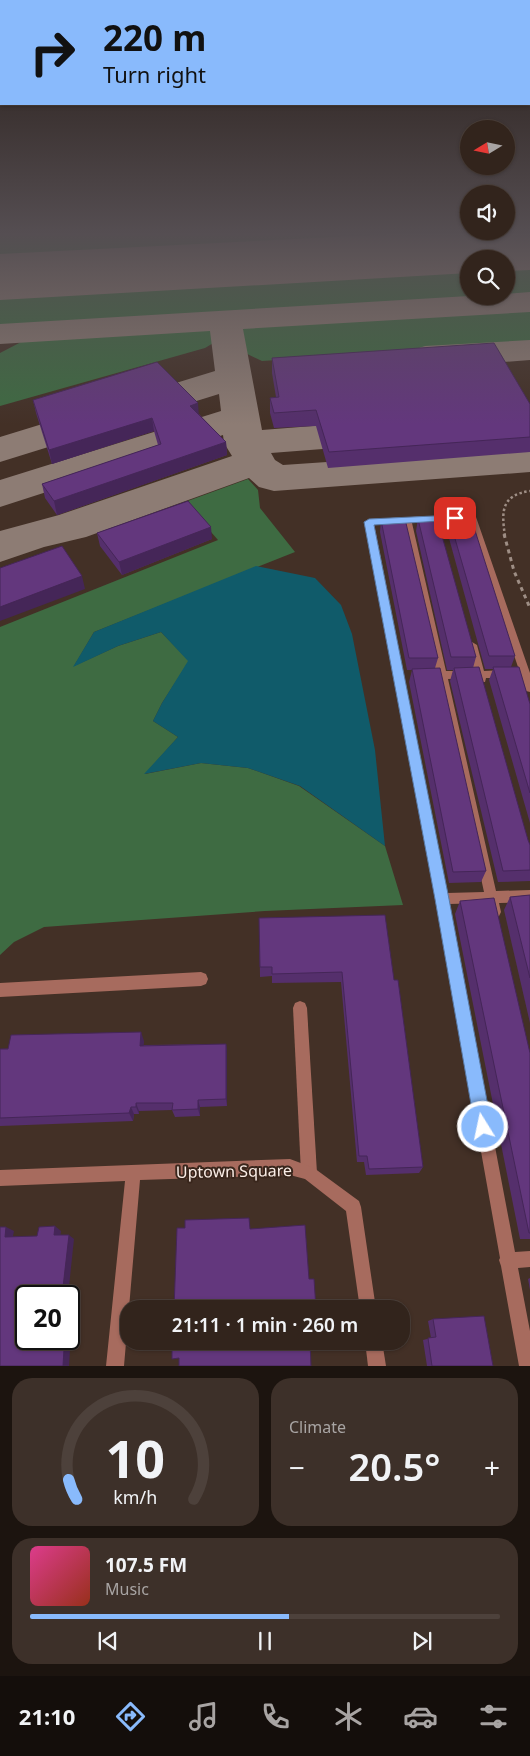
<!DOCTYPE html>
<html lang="en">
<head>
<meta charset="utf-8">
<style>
  body { margin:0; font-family:"Noto Sans",sans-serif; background:#3d3029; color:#f1f3f6; height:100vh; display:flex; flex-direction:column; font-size:19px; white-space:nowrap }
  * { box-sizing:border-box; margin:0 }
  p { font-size:16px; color:#a8a4a3 }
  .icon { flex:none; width:28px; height:28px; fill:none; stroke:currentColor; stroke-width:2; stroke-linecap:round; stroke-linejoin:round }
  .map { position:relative; height:1366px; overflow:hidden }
  .drawer { display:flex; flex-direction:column; gap:12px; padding:12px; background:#1c140f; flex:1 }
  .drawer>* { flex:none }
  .guide { position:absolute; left:0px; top:0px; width:530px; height:105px; box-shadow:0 1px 4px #0004,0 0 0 1px #4d413b; background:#89bafc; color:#111; overflow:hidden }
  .needle { width:32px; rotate:260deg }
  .tools { position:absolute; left:460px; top:120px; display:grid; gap:10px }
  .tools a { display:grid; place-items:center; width:55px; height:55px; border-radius:50%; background:#32241c; box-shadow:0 1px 4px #0004,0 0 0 1px #4d413b; font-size:25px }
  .speed { position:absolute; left:15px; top:1285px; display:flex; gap:10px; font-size:25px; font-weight:700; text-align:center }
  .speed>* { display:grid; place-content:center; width:65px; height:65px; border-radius:50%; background:#32241c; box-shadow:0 1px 4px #0004,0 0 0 1px #4d413b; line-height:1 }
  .speed .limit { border:2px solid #111; border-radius:8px; background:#fff; color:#111 }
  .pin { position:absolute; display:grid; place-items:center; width:42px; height:42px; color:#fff; margin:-21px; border-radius:10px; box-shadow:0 2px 8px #0006 }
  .me { position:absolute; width:55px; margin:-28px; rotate:350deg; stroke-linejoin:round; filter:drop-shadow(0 0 4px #0008) }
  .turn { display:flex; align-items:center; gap:18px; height:105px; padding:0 20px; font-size:22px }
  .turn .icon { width:65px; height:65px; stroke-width:2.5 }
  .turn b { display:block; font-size:35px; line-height:42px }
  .big { font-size:38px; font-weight:600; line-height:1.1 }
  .drawer .widget { flex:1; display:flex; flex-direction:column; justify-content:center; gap:8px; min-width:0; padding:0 18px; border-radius:20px; background:#3d3029 }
  .drawer .dial { align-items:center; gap:0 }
  .dial svg { height:130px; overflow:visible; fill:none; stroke:#4d413b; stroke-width:7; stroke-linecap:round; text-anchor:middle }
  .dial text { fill:#f1f3f6; stroke:none }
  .song { display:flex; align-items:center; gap:15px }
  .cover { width:60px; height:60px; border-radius:8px; background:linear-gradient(135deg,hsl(330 70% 55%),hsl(10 70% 35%)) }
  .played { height:5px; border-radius:2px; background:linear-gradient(90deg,#89bafc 55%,#4d413b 55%) }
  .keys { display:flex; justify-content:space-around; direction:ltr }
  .heat { display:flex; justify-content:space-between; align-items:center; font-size:28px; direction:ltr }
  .drawer .tiles { flex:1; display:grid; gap:12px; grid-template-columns:1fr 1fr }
  .widget:last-child { grid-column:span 2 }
  .trip { position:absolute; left:120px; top:1300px; width:290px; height:50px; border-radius:20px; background:#32241c; box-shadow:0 1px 4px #0004,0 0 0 1px #4d413b; font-weight:600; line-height:50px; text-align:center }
  .tab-bar { display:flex; height:80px; justify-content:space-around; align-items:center; background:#140e0b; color:#a8a4a3 }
  .tab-bar .icon { width:35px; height:35px }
  .tab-bar .selected { color:#89bafc }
  .tab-bar b { font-size:22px; color:#f1f3f6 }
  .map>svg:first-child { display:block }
  .green { fill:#3e6b42 }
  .water { fill:#105b6a }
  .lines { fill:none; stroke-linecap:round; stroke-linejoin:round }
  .taxiway { fill:#8d7c74; fill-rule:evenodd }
  .runway { fill:#8d7c74; fill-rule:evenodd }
  .path-far1 { stroke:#9e8e85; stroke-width:2.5; stroke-dasharray:2.5 2.5; stroke-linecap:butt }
  .path { stroke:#9e8e85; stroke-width:3; stroke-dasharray:4 4; stroke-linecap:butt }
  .service { fill:#a76b5e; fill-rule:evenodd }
  .minor { fill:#a76b5e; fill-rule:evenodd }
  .wall { fill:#552f6c }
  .shaded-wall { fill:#452658 }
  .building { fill:#63377d; stroke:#452658 }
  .route { fill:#89bafc; stroke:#5979a4 }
  .labels { text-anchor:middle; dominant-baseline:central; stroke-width:4; stroke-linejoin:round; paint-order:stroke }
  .near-street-label { font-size:16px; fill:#faede6; stroke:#39261c }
</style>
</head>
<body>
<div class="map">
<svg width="530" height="1366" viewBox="0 0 530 1366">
  <rect width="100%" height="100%" fill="#433026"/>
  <g class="green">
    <path d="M0,234H530V236L0,266Z"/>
    <path d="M530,257V297L0,329V287L469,261V296H506V259H502Z"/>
    <path d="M530,306V343L262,361L239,350V332L251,324Z"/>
    <path d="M195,326L209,329L217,335L215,342L205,348L0,406V353L23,341L54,335Z"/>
    <path d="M248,479L258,490L260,508L295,552L94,632L74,666L118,646L161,632L189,661L162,703L153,721L178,737L145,774L201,763L248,768L299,786L385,846L403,905L265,911L44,927L14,942L0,955V627L218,540L185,502Z"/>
  </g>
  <path class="water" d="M256,566L315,578L341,605L352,634L375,750L385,846L300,786L248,768L201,763L144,774L178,737L153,721L162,703L188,661L161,632L118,646L73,667L94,632Z"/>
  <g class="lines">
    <g class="taxiway">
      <path d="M530,292V312L243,329L262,430L530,409V433L271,453L275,460L283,465L530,448V472L274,491L259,487L249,478L86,537L44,547L0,562V531L59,515L232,456L224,443L223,435L0,507V480L221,411L219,394L0,462V437L215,371L210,331L0,344V324L469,296H506V294Z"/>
      <path d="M530,340V360L425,368L413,364L407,357L413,350L425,346Z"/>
    </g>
    <path class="runway" d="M393,234H530V270L506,271V259H469V273L0,300V254Z"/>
    <path class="path-far1" d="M505,536C501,510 502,495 530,491"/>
    <path class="path" d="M504,534L514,571L530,608"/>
    <g class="service">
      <path d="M472,514L476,517L530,673V692L526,691L469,520L412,523L446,671H474L467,645L472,642L477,645L484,671L505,670L510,674L505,678H486L485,682H477L476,678L448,679L496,891L530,890V902L499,903L501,912L499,916L495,918L491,916L487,903L449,904L515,1252L530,1251V1267L518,1268L530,1331V1366H519L501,1266L499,1260L500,1258L436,899L365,522L369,519ZM404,523L436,672L432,675L433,678L438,679L484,892L447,893L374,524Z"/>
      <path d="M201,972L206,974L208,979L206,984L201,986L0,997V983Z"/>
      <path d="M300,1001L305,1003L307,1008L317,1173L314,1178L309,1181L304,1178L301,1173L293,1008L295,1003Z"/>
    </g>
    <g class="minor">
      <path d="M290,1159L314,1168L359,1201L361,1207L376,1309H360L346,1211L305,1179L290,1175L140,1180L124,1366H106L125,1181L0,1186V1170Z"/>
      <path d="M365,1341H382L386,1366H368Z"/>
    </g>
  </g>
  <g class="wall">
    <path d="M272,358L530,404V452L328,468L316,426L274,428L270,413V398L276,397L272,373Z"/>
    <path d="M33,400L199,414L226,442L227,455L57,515L45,498L42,484L158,445L154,431L52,464L36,413Z"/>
    <path d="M449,518L515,656L511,667L530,704V823L489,680L493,669H485L447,531Z"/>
    <path d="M418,519L476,657L473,668L528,840L530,845V881L498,882L450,681L453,670H447L416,531Z"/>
    <path d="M381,520L438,658L435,668L486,871L481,882L449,883L409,682L412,670H407L380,532Z"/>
    <path d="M97,533L212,539L122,575L100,546Z"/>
    <path d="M530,895V1023L504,910L510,897Z"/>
    <path d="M460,901L530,1053V1239H520L455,914Z"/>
    <path d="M259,918L394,980L423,1167L419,1173L366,1175L364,1162H357L341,982L272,983V976L260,977Z"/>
    <path d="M144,1041L143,1045L226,1044L227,1052V1106L200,1107V1116L175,1117L172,1110L139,1111V1114H134L133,1121L0,1126V1049Z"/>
    <path d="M530,1278V1290L528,1279Z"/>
    <path d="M433,1319L493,1366H427L423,1340L431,1338L428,1321Z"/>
  </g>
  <g class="shaded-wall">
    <path d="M198,403L199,417L190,406Z"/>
    <path d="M152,418L154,431L52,464L49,450Z"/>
    <path d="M226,442L227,455L57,515L54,501Z"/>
    <path d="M211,527L212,539L122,575L119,562Z"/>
    <path d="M82,576L85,589L0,621V607Z"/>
    <path d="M141,1032L144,1041L143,1054L140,1046Z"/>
    <path d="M226,1044L227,1052V1106L226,1099Z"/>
    <path d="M198,1100L200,1107V1116L198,1109Z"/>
    <path d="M136,1103L139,1111V1114L136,1107Z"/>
    <path d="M131,1107L134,1114L133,1121L129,1113Z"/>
    <path d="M55,1226L61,1231L60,1239L54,1235Z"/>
    <path d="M6,1227L14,1231L12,1242L5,1237Z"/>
    <path d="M69,1235L74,1239L68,1296H62Z"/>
    <path d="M57,1339H64V1340L66,1341L65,1349L70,1350L69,1366H63L59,1349Z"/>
  </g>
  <g class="building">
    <path d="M494,343L530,404V437L329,452L316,410L274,413L270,398L279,397L272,358Z"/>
    <path d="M157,362L198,403L190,406L226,442L54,501L42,484L161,444L152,418L49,450L33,400Z"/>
    <path d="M188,501L211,527L119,562L97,533Z"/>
    <path d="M437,518L476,657H451L418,519Z"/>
    <path d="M449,518H471L515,656H489Z"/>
    <path d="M405,519L438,658H409L381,520Z"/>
    <path d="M62,546L82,576L0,607V568Z"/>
    <path d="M479,667L528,840L530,845V870L503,871L454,668Z"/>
    <path d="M493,667H519L530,704V793Z"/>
    <path d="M440,668L486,871L453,872L412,669Z"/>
    <path d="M530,895V978L510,897Z"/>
    <path d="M494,898L530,1053V1233H529L460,901Z"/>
    <path d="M385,915L394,980H398L423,1167L369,1169L367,1156H359L342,972L272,974V967H260L259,918Z"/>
    <path d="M141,1032L140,1046L226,1044V1099L198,1100V1109L172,1110L173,1103H136V1107H131L129,1113L0,1118V1049H8L11,1035Z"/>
    <path d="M249,1218L250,1229L305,1225L309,1279H314L316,1309H174L177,1228H185V1220Z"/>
    <path d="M55,1226L54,1235H69L62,1296H26V1339H60L59,1349H64L63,1366H0V1227H6L5,1237L37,1236L39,1227Z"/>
    <path d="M484,1316L493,1366H432L428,1338L436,1337L433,1319Z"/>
    <path d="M172,1341H310L311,1366H179V1358L172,1359Z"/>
  </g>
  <linearGradient id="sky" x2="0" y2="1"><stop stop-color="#251a15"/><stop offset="0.55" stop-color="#554e52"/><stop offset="1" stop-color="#554e52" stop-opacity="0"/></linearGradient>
  <rect width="530" height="425" fill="url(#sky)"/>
  <path class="route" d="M455,515L459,518L458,520L374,525L449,899L492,1127L489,1133L483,1136L477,1133L475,1127L435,899L364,522L369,519Z"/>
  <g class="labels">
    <g class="near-street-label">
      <text transform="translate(234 1171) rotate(-1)">Uptown Square</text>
    </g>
  </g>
</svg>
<div class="tools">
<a><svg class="needle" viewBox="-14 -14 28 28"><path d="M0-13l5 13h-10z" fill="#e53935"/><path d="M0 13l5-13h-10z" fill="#a8a4a3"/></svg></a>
<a><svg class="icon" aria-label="sound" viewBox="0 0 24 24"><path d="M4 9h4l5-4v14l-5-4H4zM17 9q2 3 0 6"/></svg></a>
<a><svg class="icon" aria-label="search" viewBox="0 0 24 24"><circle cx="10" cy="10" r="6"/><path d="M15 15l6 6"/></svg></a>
</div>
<div class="speed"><div class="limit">20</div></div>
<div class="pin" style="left:455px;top:518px;background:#d93025"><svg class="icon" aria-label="arrive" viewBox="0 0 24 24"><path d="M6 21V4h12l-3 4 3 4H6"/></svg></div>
<svg class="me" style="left:483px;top:1127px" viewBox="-20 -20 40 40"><circle r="17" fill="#89bafc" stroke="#fff" stroke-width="3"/><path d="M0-11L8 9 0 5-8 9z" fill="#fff"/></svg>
<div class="trip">21:11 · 1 min · 260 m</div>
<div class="guide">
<div class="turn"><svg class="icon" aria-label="right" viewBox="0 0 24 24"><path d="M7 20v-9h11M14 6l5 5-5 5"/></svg><div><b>220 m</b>Turn right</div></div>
</div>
</div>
<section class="drawer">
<div class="tiles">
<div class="widget dial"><svg viewBox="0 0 100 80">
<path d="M14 69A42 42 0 1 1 86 69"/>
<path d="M14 69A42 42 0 0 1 9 57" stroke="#89bafc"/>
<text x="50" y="56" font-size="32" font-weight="700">10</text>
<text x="50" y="72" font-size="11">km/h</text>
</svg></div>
<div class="widget"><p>Climate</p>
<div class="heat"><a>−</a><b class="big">20.5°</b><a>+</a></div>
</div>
<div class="widget">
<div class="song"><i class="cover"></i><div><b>107.5 FM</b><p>Music</p></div></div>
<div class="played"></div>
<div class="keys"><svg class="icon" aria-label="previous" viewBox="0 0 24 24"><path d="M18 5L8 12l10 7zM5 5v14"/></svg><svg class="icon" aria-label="pause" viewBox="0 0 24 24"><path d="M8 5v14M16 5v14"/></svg><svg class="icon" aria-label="next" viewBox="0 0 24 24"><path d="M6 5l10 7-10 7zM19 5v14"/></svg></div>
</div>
</div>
</section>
<nav class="tab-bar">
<b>21:10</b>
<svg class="icon selected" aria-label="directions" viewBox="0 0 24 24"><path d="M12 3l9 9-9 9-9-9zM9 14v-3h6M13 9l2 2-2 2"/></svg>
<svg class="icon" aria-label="music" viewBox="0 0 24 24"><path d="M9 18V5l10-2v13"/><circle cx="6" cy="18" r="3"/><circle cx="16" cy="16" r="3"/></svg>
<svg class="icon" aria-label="phone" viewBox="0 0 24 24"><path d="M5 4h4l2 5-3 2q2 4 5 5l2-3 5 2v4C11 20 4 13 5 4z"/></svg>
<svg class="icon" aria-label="climate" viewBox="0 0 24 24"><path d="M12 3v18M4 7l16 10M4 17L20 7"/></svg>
<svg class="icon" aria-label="car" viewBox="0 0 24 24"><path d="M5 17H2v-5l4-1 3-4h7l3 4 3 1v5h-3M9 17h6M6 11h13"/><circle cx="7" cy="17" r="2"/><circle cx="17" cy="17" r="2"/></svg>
<svg class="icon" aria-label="filters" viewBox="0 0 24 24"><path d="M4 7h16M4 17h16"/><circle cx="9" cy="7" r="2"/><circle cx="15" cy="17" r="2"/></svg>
</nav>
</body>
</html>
